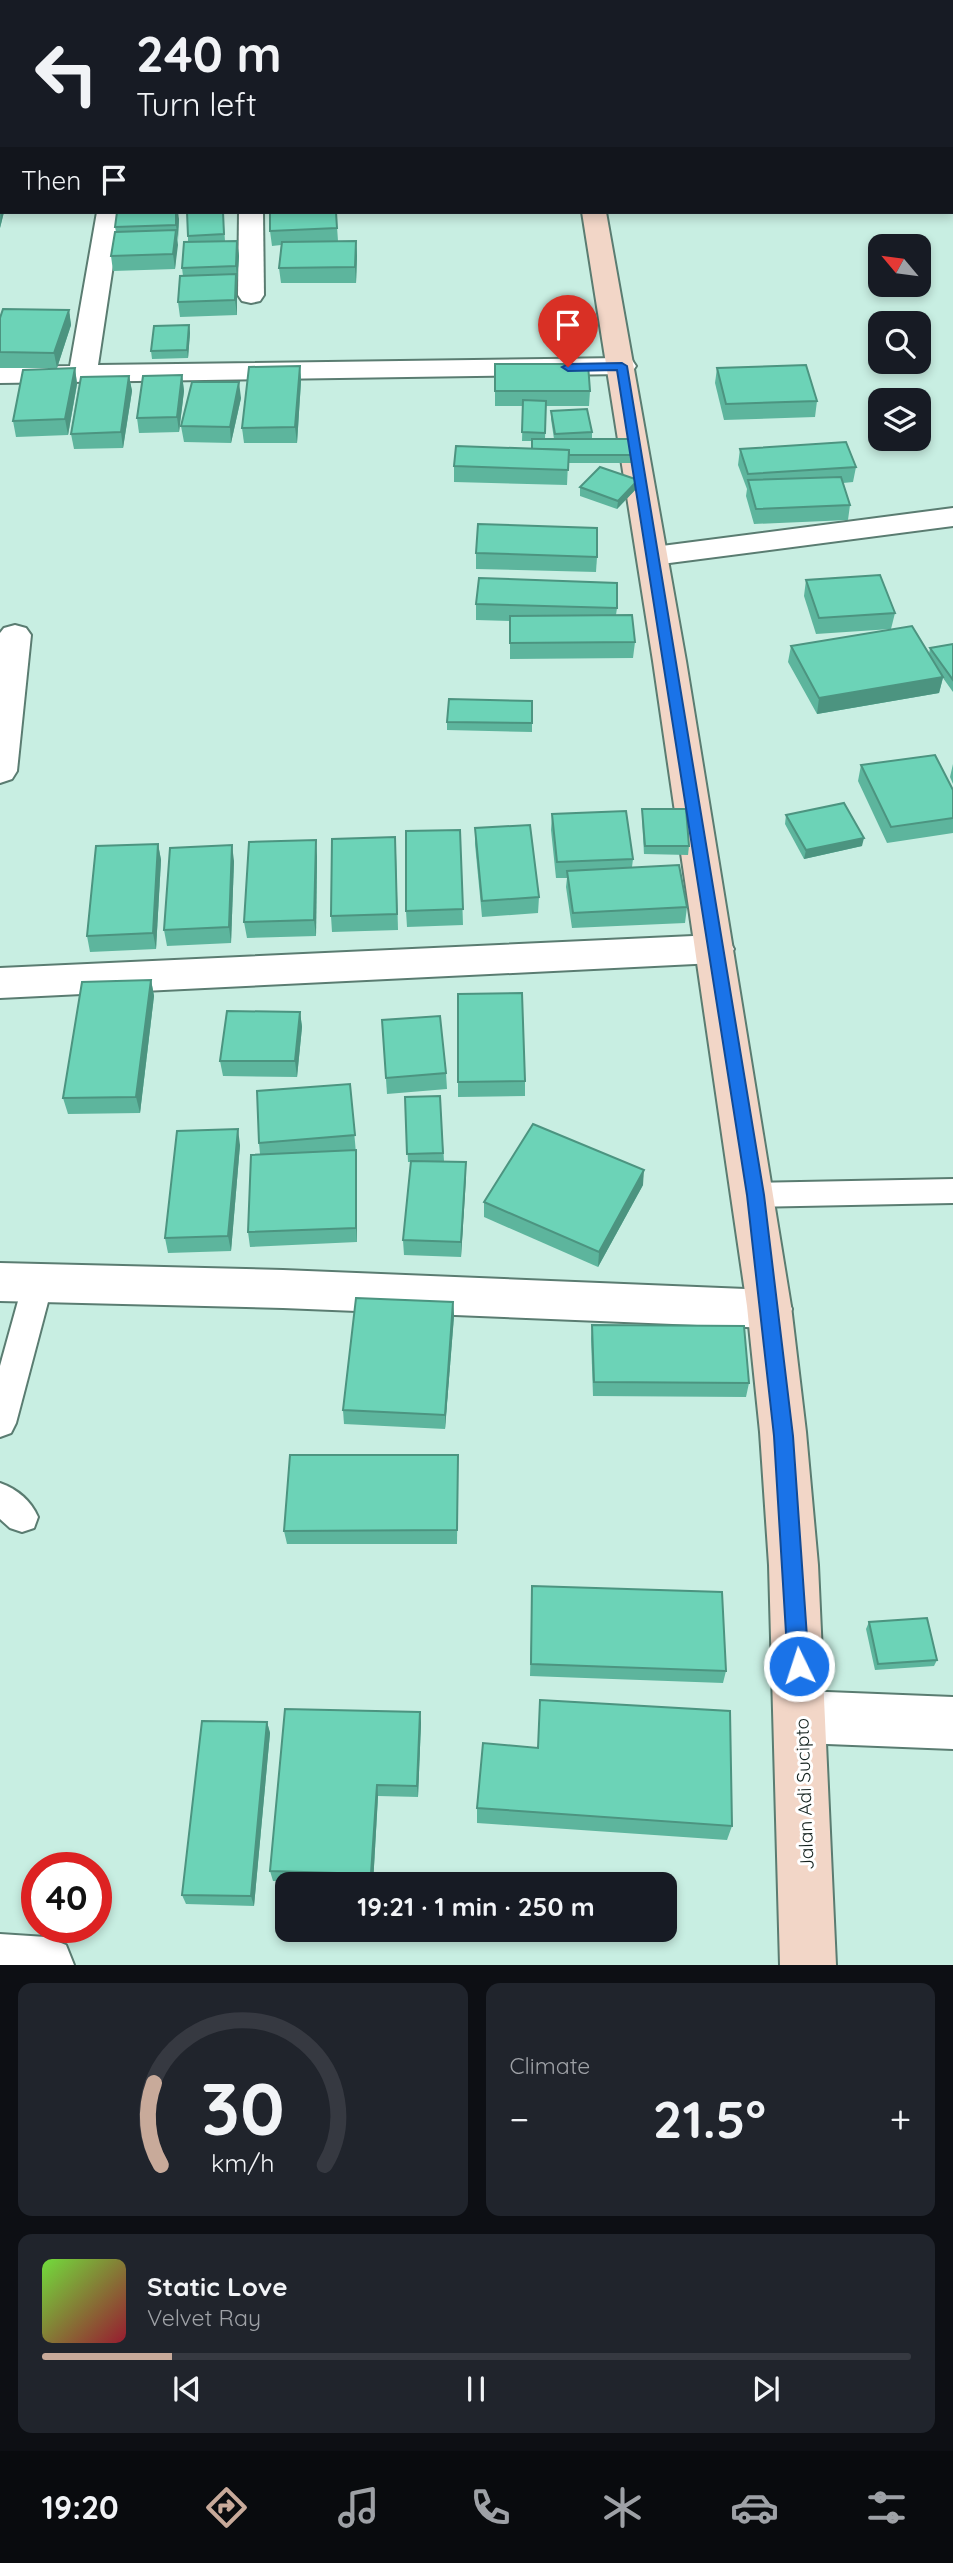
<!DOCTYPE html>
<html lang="en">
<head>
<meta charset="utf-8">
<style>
  body { margin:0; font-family:Quicksand,sans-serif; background:#20242c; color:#f1f3f6; height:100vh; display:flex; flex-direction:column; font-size:26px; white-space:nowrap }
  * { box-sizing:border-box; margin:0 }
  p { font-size:23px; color:#9ea1a6 }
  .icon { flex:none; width:38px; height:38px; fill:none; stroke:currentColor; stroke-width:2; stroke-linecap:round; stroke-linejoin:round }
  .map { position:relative; height:1965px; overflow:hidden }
  .drawer { display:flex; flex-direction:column; gap:18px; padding:18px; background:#0d0f14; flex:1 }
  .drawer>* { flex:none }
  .banner { position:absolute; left:0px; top:0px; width:954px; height:214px; box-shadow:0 4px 10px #0003; background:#171b24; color:#f1f3f6; overflow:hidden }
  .needle { width:46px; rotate:299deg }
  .buttons { position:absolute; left:868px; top:234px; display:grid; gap:14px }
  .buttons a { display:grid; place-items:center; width:63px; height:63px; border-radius:14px; background:#171b24; box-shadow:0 4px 10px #0003; font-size:35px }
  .speed { position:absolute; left:21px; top:1852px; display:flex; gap:14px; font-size:35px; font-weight:700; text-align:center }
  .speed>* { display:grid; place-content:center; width:91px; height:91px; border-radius:50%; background:#171b24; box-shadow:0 4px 10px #0003; line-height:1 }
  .speed .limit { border:10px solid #d22; background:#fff; color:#111 }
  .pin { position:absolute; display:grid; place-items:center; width:60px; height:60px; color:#fff; margin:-72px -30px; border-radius:50% 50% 50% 0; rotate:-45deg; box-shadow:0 0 7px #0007 }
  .pin .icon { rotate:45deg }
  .me { position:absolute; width:77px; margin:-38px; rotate:356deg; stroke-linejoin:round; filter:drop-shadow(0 0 5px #0008) }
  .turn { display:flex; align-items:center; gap:24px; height:147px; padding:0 21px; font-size:32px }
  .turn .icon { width:91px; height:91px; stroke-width:2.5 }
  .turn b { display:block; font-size:49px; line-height:60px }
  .then { display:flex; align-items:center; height:66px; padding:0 21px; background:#0003; gap:14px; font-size:26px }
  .big { font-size:52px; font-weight:700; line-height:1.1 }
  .drawer .tile { flex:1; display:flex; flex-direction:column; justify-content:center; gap:10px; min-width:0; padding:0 24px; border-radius:14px; background:#20242c }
  .drawer .dial { align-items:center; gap:0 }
  .dial svg { height:182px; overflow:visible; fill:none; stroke:#363941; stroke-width:7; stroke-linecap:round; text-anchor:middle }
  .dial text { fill:#f1f3f6; stroke:none }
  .song { display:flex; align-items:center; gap:21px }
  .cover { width:84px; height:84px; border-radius:10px; background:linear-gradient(135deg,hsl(100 70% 55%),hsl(350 70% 35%)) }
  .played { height:7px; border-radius:4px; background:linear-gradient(90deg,#c8aa9a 15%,#363941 15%) }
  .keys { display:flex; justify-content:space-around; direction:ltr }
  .heat { display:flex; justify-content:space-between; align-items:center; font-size:38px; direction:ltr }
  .drawer .tiles { flex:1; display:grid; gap:18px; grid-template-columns:1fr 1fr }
  .tile:last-child { grid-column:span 2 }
  .trip { position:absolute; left:275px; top:1872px; width:402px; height:70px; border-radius:14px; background:#171b24; box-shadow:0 4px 10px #0003; font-weight:700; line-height:70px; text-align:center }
  .menu { display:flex; height:112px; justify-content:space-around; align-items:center; background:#090b0e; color:#9ea1a6 }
  .menu .icon { width:49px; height:49px }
  .menu .selected { color:#c8aa9a }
  .menu b { font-size:32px; color:#f1f3f6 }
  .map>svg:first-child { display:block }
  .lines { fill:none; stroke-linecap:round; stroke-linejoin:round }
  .lane-casing { stroke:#5a7c71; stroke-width:4 }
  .street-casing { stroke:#5a7c71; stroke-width:4 }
  .secondary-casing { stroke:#5a7c71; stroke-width:4 }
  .lane { fill:#fff; fill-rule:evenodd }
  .street { fill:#fff; fill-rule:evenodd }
  .secondary { fill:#f2d6c7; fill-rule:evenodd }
  .wall { fill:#5db59d }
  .shaded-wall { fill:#4c9480 }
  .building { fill:#6cd3b7; stroke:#4c9480; stroke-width:2 }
  .route { fill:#1a73e8; stroke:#114b97; stroke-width:2 }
  .labels { text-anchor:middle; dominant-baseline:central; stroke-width:6; stroke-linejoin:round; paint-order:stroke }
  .street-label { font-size:19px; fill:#14221e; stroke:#fff }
</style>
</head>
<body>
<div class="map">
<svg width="953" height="1965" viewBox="0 0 953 1965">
  <rect width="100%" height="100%" fill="#c8eee2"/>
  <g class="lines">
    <g class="lane-casing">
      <g id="lane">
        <path d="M953,1179V1203L755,1207L745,1203L741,1195L745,1187L755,1183Z"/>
        <path d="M38,1270L49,1274L53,1283L16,1423L11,1433L0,1437V1366L23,1283L27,1274Z"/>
        <path d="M0,1483C17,1489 31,1501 38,1517L34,1528L22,1532L10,1528L0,1519Z"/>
      </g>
    </g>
    <g class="street-casing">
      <g id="street">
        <rect x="952" y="56" width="1" height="14"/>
        <rect x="952" y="147" width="1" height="14"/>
        <path d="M97,212H121L98,365L622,358L632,360L636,366L632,372L622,374L0,383V367L70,366Z"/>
        <path d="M239,212H263L264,295L260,301L251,303L242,301L238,295Z"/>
        <path d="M953,508V526L654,565L643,563L639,556L643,549L654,547Z"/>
        <path d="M15,625L26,628L31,635L17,771L12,779L0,783V633L4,628Z"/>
        <path d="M715,935L728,939L734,949L728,959L715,963L0,998V968Z"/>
        <path d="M0,1263L283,1270L770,1290L786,1295L792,1309L786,1323L770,1328L283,1308L0,1301Z"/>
        <path d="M802,1691L953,1697V1749L802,1743L784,1735L776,1717L784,1699Z"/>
        <path d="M0,1934L46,1937L66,1945L74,1965H0Z"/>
      </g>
    </g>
    <g class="secondary-casing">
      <g id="secondary">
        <path d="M541,0H561L562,2H540Z"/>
        <path d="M582,212H606L686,661L791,1306L806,1432L818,1565L836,1965H780L769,1565L760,1432L747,1306L653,661Z"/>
      </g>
    </g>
    <use href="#lane" class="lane"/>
    <use href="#street" class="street"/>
    <use href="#secondary" class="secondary"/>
  </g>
  <g class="wall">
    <path d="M0,114H2V212H4L0,228Z"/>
    <path d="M223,212L225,241H237L239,256L237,282V315L180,317L178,302L183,276L182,268L188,242V236Z"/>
    <path d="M336,212L338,241H356L357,256L356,283H281L279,268L281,245L272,246L270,231Z"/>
    <path d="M179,219L175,269L113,271L111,256L116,232L115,227Z"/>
    <path d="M69,310L71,325L57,368H0V318Z"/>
    <path d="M189,325L190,333L188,358L152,359L151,351Z"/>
    <path d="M495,364L590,391L589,406H546L545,439H554L551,419V411L592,432V439L634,455V463H568L567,485L454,482V466L532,449V441H522L523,406H495Z"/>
    <path d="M300,366L301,381L297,443H244L242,428Z"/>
    <path d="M75,368L77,384L68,435L16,437L13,421Z"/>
    <path d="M717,368L817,401L815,417L724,420L715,383Z"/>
    <path d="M182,375L184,391L179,432L139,433L137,418Z"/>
    <path d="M129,376L132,391L123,448L74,449L71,434Z"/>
    <path d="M241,398L231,443L184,442L181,426Z"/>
    <path d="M740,449L856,467L853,482L843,483L850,505L848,520L754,524L746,496L747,489L738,465Z"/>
    <path d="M638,480L637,488L617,509L580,496V487Z"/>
    <path d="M476,553L597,557L596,572L476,569Z"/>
    <path d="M806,580L895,613L891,629L816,634L804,596Z"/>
    <path d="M476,604L617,608L616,615L635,642L633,658L510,659V621L476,620Z"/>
    <path d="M953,644V692L943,678L939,693L817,714L788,662L791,646L929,654L930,648Z"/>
    <path d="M532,701V732L447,730V722Z"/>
    <path d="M953,764V784L950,777Z"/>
    <path d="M861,765L953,790V833L887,843L858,781Z"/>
    <path d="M642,809L689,846L688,855L644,854L642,818Z"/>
    <path d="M552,814L633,859L632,867L687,907L685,923L572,928L566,887L567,878H556L551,830Z"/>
    <path d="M786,815L862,846L804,859L785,824Z"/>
    <path d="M475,828L539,897L538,913L482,917L475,844Z"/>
    <path d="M460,830L463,925L407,927L406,911Z"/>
    <path d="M158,844L161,860L156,949L90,952L87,936Z"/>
    <path d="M396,853L398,930L332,932L331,916Z"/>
    <path d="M317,856L316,936L247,938L244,922Z"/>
    <path d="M234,861L231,943L167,946L164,930Z"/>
    <path d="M151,980L154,996L140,1113L68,1114L63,1098Z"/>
    <path d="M458,994L525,1081V1096L458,1097Z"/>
    <path d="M300,1012L302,1027L297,1077L223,1076L220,1061Z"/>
    <path d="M382,1020L446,1073L447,1089L387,1094Z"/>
    <path d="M350,1084L357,1165V1242L250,1247L248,1232L260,1154L259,1143Z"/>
    <path d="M440,1096L444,1161H428L466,1162L461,1257L404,1255L403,1240L411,1162H408L405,1097Z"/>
    <path d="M240,1145L231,1251L168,1253L165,1238Z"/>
    <path d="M643,1185L598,1267L484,1217V1202Z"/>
    <path d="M453,1302L454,1316L445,1429L344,1424L343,1410Z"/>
    <path d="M592,1325L749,1383L746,1397L593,1396L591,1339Z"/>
    <path d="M458,1469L457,1544H287L284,1531Z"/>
    <path d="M532,1598L726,1671L723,1683L530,1676Z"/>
    <path d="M869,1622L937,1660L934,1666L875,1670L866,1629Z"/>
    <path d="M420,1712L421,1723L418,1797L378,1796L373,1884L273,1881L270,1871Z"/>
    <path d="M267,1722L270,1733L254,1906L186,1904L182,1895Z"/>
    <path d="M477,1808L732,1826L727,1840L477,1823Z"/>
  </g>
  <g class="shaded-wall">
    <path d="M1,197L2,212H4L0,228Z"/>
    <path d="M176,212H178L179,219L178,240L176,225Z"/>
    <path d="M176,230L178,245L175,269L173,254Z"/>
    <path d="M237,241L239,256L237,282L236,266Z"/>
    <path d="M356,241L357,256L356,283L355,267Z"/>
    <path d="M236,274L237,289V315L235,300Z"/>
    <path d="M69,310L71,325L57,368L54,353Z"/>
    <path d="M189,325L190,333L188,358L187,350Z"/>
    <path d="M300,366L301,381L297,443L295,427Z"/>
    <path d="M75,368L77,384L68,435L65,419Z"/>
    <path d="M182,375L184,391L179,432L177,417Z"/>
    <path d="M129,376L132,391L123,448L121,432Z"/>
    <path d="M239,382L241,398L231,443L230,427Z"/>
    <path d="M638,480L637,488L617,509L618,501Z"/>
    <path d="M943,677L939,693L817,714L819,698Z"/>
    <path d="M864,838L862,846L804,859L806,850Z"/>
    <path d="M316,840L317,856L316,936L314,920Z"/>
    <path d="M158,844L161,860L156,949L153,933Z"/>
    <path d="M232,845L234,861L231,943L229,927Z"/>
    <path d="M151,980L154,996L140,1113L136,1097Z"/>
    <path d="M300,1012L302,1027L297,1077L295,1061Z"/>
    <path d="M238,1129L240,1145L231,1251L228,1236Z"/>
    <path d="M356,1150L357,1165V1242L356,1228Z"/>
    <path d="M466,1162V1178L461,1257V1242Z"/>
    <path d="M644,1170L643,1185L598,1267L599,1252Z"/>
    <path d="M453,1302L454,1316L445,1429V1415Z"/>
    <path d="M420,1712L421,1723L418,1797L417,1786Z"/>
    <path d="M267,1722L270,1733L254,1906L251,1896Z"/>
    <path d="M377,1785L378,1796L373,1884L371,1874Z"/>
  </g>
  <g class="building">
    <rect x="619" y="0" width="27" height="2"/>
    <path d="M661,0H694L695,2H662Z"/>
    <rect x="696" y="0" width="21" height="2"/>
    <path d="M732,0H768L769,2H732Z"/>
    <path d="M778,0H820L821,2H779Z"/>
    <rect x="0" y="114" width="2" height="12"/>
    <rect x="0" y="126" width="2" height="26"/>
    <rect x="0" y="156" width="2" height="31"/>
    <path d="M117,212H176V225L115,227Z"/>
    <path d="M187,212H223L224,234L188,236Z"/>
    <path d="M270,212H336L337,228L270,231Z"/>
    <path d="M176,230L173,254L111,256L115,232Z"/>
    <path d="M237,241L236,266L182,268L184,242Z"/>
    <path d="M356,241L355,267L279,268L282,242Z"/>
    <path d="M236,274L235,300L178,302L180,276Z"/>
    <path d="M3,309L69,310L54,353L0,352V318Z"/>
    <path d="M189,325L187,350L151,351L154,326Z"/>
    <path d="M495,364H588L590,391H495Z"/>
    <path d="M806,365L817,401L726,404L717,368Z"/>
    <path d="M300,366L295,427L242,428L249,367Z"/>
    <path d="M75,368L65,419L13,421L23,370Z"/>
    <path d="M182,375L177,417L137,418L143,376Z"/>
    <path d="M129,376L121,432L71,434L81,377Z"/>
    <path d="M192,382H239L230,427L181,426Z"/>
    <path d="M523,400L546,401L545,433L522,432Z"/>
    <path d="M587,409L592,432L555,434L551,411Z"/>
    <path d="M532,439H633L634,455H569V450L532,449Z"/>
    <path d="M846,442L856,467L748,474L740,449Z"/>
    <path d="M456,446L569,450L568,470L454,466Z"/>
    <path d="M600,467L638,480L618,501L580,487Z"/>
    <path d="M841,477L850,505L756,509L748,480Z"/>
    <path d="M478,524L597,528V557L476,553Z"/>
    <path d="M880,575L895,613L819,618L806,580Z"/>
    <path d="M479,578L617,583V608L476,604Z"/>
    <path d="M632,615L635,642L510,643V616Z"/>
    <path d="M912,626L943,677L819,698L791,646Z"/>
    <path d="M953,644V680L930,648Z"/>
    <path d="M449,699L532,701V723L447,722Z"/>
    <path d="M935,755L953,790V818L891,827L861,765Z"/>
    <path d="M844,803L864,838L806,850L786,815Z"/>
    <path d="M642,809H686L689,846H645Z"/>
    <path d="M626,811L633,859L557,862L552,814Z"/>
    <path d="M530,825L539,897L482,901L475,828Z"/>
    <path d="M460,830L463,909L406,911V831Z"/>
    <path d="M395,837L397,914L331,916L332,839Z"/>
    <path d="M316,840L314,920L244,922L249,842Z"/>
    <path d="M158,844L153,933L87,936L96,846Z"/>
    <path d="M232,845L229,927L164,930L170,848Z"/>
    <path d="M679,865L687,907L573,913L567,871Z"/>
    <path d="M151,980L136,1097L63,1098L82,982Z"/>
    <path d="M522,993L525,1081L458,1082V994Z"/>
    <path d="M227,1011L300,1012L295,1061H220Z"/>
    <path d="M440,1016L446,1073L386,1078L382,1020Z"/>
    <path d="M350,1084L355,1135L259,1143L257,1091Z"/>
    <path d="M440,1096L443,1153L407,1154L405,1097Z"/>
    <path d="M533,1124L644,1170L599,1252L484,1202Z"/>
    <path d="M238,1129L228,1236L165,1238L177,1131Z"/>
    <path d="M356,1150V1228L248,1232L251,1155Z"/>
    <path d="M411,1161L466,1162L461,1242L403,1240Z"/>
    <path d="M356,1298L453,1302L445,1415L343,1410Z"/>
    <path d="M592,1325L744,1326L749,1383L594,1382Z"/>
    <path d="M290,1455H458L457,1530L284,1531Z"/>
    <path d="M532,1586L722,1592L726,1671L531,1664Z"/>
    <path d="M927,1618L937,1660L878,1664L869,1622Z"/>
    <path d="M540,1700L730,1711L732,1826L477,1808L483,1743L538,1748Z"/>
    <path d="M285,1709L420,1712L417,1786L377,1785L371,1874L270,1871Z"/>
    <path d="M202,1721L267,1722L251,1896L182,1895Z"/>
  </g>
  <path class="route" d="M622,363L627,366L764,1195L793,1436L809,1666L806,1674L799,1677L791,1674L788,1666L774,1436L747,1195L617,370L568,371L562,367L568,364Z"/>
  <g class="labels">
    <g class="street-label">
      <text transform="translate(804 1794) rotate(-92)">Jalan Adi Sucipto</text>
    </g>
  </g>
</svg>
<div class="buttons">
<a><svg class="needle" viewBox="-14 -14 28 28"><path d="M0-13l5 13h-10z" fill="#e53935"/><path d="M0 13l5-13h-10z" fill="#9ea1a6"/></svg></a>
<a><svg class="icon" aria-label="search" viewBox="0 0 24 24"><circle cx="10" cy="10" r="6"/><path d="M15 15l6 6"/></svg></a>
<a><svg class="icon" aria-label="layers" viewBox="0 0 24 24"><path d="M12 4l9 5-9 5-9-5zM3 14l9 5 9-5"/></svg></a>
</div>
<div class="speed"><div class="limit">40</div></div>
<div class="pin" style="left:568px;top:367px;background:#d93025"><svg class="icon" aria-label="arrive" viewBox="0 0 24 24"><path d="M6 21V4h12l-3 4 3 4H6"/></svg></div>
<svg class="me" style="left:799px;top:1666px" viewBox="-20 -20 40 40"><circle r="17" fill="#1a73e8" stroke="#fff" stroke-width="3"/><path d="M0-11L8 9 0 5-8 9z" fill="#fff"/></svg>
<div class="trip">19:21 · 1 min · 250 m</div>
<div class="banner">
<div class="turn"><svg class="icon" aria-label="left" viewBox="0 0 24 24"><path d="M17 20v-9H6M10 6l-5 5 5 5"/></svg><div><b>240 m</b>Turn left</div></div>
<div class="then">Then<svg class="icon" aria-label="arrive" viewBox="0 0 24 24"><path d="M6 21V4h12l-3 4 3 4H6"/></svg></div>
</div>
</div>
<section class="drawer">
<div class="tiles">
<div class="tile dial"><svg viewBox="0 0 100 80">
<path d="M14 69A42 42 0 1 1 86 69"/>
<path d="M14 69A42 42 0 0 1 11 33" stroke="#c8aa9a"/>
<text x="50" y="56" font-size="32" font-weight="700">30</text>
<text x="50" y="72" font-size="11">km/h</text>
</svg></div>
<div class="tile"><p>Climate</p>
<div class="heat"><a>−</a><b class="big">21.5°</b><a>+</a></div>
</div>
<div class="tile">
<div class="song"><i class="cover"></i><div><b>Static Love</b><p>Velvet Ray</p></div></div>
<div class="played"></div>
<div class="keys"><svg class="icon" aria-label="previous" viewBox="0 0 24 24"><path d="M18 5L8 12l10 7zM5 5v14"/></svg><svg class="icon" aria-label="pause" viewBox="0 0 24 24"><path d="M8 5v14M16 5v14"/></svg><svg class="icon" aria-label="next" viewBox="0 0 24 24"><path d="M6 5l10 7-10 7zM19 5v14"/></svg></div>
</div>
</div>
</section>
<nav class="menu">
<b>19:20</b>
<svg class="icon selected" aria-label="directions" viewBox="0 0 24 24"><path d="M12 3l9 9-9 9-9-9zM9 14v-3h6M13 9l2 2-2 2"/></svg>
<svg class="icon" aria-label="music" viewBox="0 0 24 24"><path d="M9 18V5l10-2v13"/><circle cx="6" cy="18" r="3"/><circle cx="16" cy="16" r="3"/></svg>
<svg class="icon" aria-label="phone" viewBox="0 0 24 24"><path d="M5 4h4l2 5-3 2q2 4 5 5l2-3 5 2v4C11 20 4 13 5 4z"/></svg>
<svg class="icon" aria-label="climate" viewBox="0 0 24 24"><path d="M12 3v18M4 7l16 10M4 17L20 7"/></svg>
<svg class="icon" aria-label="car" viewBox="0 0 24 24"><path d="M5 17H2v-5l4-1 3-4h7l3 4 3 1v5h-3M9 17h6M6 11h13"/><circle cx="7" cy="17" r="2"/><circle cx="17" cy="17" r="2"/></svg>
<svg class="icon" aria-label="filters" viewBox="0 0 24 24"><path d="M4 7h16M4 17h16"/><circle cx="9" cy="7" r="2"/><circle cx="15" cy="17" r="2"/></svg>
</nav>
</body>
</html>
